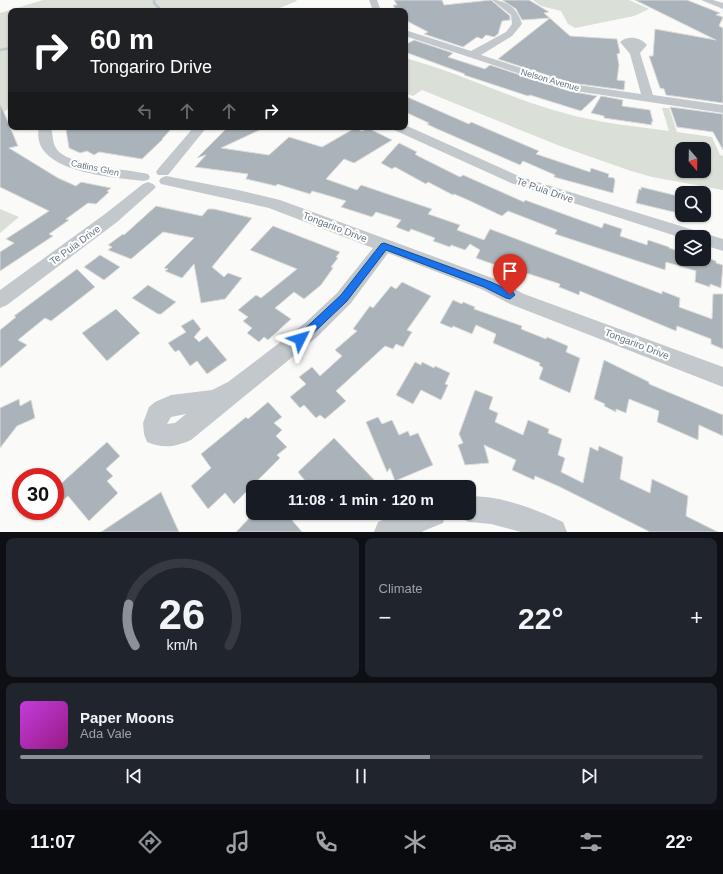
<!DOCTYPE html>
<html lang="en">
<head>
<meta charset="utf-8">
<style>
  body { margin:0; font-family:Arial,sans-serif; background:#20242c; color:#f1f3f6; height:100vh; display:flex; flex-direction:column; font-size:15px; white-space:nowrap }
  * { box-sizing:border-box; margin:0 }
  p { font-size:13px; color:#9ea1a6 }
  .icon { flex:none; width:22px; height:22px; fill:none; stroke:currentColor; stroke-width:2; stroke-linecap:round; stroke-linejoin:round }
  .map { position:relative; height:532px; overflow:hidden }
  .details { display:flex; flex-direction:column; gap:6px; padding:6px; background:#0d0f14; flex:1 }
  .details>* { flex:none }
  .guide { position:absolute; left:8px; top:8px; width:400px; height:122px; border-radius:8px; box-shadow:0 1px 3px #0004; background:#202124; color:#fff; overflow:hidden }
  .needle { width:26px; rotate:160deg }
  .tools { position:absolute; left:675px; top:142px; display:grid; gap:8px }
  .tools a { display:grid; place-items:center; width:36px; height:36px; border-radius:8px; background:#171b24; box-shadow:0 1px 3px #0004; font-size:20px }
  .speed { position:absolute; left:12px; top:468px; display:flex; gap:8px; font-size:20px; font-weight:700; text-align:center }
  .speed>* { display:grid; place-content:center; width:52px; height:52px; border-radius:50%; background:#171b24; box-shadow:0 1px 3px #0004; line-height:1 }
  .speed .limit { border:6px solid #d22; background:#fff; color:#111 }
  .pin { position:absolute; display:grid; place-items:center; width:34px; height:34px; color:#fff; margin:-41px -17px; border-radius:50% 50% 50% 0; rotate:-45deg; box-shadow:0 0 4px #0007 }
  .pin .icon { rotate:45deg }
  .me { position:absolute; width:44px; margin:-22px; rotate:50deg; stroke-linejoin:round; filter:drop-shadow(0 0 3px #0008) }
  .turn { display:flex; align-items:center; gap:14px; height:84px; padding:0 16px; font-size:18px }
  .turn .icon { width:52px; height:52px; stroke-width:2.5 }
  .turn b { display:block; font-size:28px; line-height:34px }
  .lanes { display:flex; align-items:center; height:38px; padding:0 16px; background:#0003; justify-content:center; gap:20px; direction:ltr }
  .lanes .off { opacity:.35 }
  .big { font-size:30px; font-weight:700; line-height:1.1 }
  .details .tile { flex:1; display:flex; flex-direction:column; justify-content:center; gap:6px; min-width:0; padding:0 14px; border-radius:8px; background:#20242c }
  .details .dial { align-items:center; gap:0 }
  .dial svg { height:104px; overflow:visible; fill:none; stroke:#363941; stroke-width:7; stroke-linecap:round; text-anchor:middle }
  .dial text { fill:#f1f3f6; stroke:none }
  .song { display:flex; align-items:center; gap:12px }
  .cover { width:48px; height:48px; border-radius:6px; background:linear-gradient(135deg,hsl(290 70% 55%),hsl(310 70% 35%)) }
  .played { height:4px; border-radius:2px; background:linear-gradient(90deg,#8c9099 60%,#363941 60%) }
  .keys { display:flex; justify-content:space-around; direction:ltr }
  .heat { display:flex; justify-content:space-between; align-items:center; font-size:22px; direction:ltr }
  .details .tiles { flex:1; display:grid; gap:6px; grid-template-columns:1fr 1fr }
  .tile:last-child { grid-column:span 2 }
  .trip { position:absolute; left:246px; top:480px; width:230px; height:40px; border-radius:8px; background:#171b24; box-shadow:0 1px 3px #0004; font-weight:700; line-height:40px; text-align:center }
  .tab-bar { display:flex; height:64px; justify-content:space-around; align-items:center; background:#090b0e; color:#9ea1a6 }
  .tab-bar .icon { width:28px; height:28px }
  .tab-bar .on { color:#8c9099 }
  .tab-bar b { font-size:18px; color:#f1f3f6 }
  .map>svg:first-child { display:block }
  .green { fill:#dadfd7; fill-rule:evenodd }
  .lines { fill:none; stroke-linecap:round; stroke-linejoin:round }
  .stream { stroke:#bbc7cb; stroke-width:2.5 }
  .building { fill:#aab3b9; stroke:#dcdcda }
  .minor { fill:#c3c8cc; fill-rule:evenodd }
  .route { fill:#1a73e8; stroke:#114b97 }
  .labels { text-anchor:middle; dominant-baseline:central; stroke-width:4; stroke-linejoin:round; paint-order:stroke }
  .far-street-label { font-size:9px; fill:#657683; stroke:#fff }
  .street-label { font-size:10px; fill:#657683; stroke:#fff }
</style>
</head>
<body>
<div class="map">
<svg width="723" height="532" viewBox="0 0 723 532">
  <rect width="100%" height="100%" fill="#fafaf8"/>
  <g class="green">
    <path d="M43,0H296L297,1L272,11H11V106L0,116V13Z"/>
    <path d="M533,0H629L649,9L634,16L575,28L568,24L561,11L541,6Z"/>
    <path d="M405,58C459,72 510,99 564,113C598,123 634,126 669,131L662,108H669L677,132L712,137L720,155L723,156V190L652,177L628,170L560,146L422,90L413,96L405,93ZM682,149H704V171H682Z"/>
    <path d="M0,209L19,217L0,233Z"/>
  </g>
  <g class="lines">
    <g class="stream">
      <path d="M154,0V3L159,8L157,11"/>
      <path d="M0,50L11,48"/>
    </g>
  </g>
  <g class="building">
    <path d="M394,0H442L444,5L491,0L510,16V20L502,21L498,34L494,37L486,35L482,39L477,37L463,47L424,34L428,32L405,20V11H396L393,5H397Z"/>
    <path d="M502,0H529L549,12L544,13L570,36L617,39L620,53L617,54L619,65L617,80L625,81L624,90L571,83L498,59L550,18L522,20L516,9Z"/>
    <path d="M635,0H687L720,13L716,15L723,17L719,26L723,28V103L666,95L664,89L660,88L649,56H653L655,29L716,40Z"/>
    <path d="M414,40L453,53L448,57L485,69L490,65L569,91L597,96L581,111L530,95L528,96L464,75L465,74L405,52V45Z"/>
    <path d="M405,96L469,124L471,122L539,151L536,154L590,172L591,168L609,174L608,177L614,178L615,181L613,193L554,177L555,175L523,161L520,165L435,128L427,124L429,123L405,112Z"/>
    <path d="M601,96L623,100L622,106L650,110L653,122H651L652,125L604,118V116L591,113Z"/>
    <path d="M0,103L18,146L9,148L58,178L76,186L81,182L111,188L107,191L109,192L96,204L88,203L66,219L69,220L49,234L53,236L0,271V252L14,243L6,239L49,211L0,187Z"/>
    <path d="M670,107L723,114V150L713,132L677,127Z"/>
    <path d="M82,127H173L162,139H163L142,159L99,152L94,155L87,151L80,153L69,148L66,130Z"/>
    <path d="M228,127H266L221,148L269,155L289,137L322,147L355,128L362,131L368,128L392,140L354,163L344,159L326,179L357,190L361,185L432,209L428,214L460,225L457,230L484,240L490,229L662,294V291L680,298L679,307L712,319L713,294H723V349L711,344V339L677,326L676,331L580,291L579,295L559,287L560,284L505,266L504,268L476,258L480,250L470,244L465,250L451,245L450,247L433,241L435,238L411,229L409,232L396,227L401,220L376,212L372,217L341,207L346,201L323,194L312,191L310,194L277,184L276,186L246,179L248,174L195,167L206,155L197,158Z"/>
    <path d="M399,143L417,152L415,154L418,156L460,177L463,175L524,202L525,200L602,228L604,223L622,229L620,236L647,245L648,240L669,247V248L682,252V259H704V257L716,261V263L723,265L721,288L710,284V287L695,282L696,271L666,262L665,270L555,234L557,230L508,211L502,216L468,200L454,194L453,195L428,182L426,184L395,167L392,169L381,163Z"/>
    <path d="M641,187L682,197V214L636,203L639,189L641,190Z"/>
    <path d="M156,206L202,216L208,209H214L252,218L212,267L224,277L228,273L242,278L225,299L201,303L194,264L182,278L165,271L168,269L164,268L194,238L163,232L131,259L108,250L112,247L108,245L123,234L124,235Z"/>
    <path d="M273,226L340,252L336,257L338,258L331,267L333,268L321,285L304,299L294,292L275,308L291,319L268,340L264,337L259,342L247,333L252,328L243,321L248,317L238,310L256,295L261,298L297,269L250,250Z"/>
    <path d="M100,255L120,267L104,280L84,267Z"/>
    <path d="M77,269L95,287L51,321L45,318L18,340L27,345L0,368V330L16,317L14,316Z"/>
    <path d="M402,282L431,296L407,330L412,332L403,347L396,344L393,349L385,346L336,391L346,401L325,419L320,415L316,418L304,405L300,408L290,397L306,384L299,377L312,367L320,376L342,356L335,350L357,331L353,329L370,306L373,308L391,286L396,289Z"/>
    <path d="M148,285L176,302L161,314H158L132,298Z"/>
    <path d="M453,300L462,304L463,302L475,307L474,309L522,326L521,329L546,339L547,337L568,346L566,352L580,358L570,393L539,379L543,368L539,365L540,363L493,343L496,334L476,325L472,334L453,326L452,328L440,323Z"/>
    <path d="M116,309L140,333L107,361L82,333Z"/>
    <path d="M193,319L201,329L194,337L199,342L207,336L227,360L207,374L197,361L190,366L179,350L175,352L168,343L186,332L181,326Z"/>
    <path d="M604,360L649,382V384L723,415V436L699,425L698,440L657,422L659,411L629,399L626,413L616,409V412L604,406L605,404L594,399Z"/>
    <path d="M415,362L421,365L422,362L434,368L435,366L450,373L445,384L448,385L441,400L421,390L413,404L396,395Z"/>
    <path d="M475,390L493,397L489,409L498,413L495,422L523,435L528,420L549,429L548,433L562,439L558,455L565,458L561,472L583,483L590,447L598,451L599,446L623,457L620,479L650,493L652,479L688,496L686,516L718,532H650L558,486L535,476L534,480L512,470L516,460L484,445L489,463L465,465L458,445L463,443L459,434Z"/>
    <path d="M19,399L20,406L31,400L35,418L17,426L0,448V408Z"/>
    <path d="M268,402L282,417L274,423L282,430L276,436L287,447L277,455L280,458L234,504L225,493L208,509L191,486L211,468L201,454L246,417L248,419Z"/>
    <path d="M378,417L382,424L392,420L399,435L408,431L410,436L418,433L433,465L395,481L390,468L387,472L366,422Z"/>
    <path d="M334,438L381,487H310L298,472Z"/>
    <path d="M107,442L120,456L106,469L113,476L107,481L118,493L89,521L68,496L55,507V489Z"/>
    <path d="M161,492L179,532H101Z"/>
    <path d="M254,513H286L302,532H236Z"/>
  </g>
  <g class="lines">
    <g class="minor">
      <path d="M369,0H377L381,11H373Z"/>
      <path d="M492,0C507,0 518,9 522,24L512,36L481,55L571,84L641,94L630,54L620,42C627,35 641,37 647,45L640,53L653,95L723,105V113L569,90L405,36V30L471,51L506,32L512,24L511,15Z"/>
      <path d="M701,0H713L723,3V9Z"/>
      <path d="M405,125L521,177L723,239V251L704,245V237L682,238L511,183L394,130L393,127H405Z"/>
      <path d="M39,127H51C53,134 52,142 56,148C66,166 128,169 148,174L150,177L148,180L143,181C114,177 29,173 39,127Z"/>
      <path d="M194,127H207L168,175H158L156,172L158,169Z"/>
      <path d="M166,176L238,190L280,200L495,279L524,294L723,367V387L510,304L481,289L388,253L351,303L318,336L191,440C174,447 164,449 147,442L144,434L143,423L149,407L155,402L171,395L212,390L228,382L304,324L337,293L373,248L269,208L161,184L159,181L161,178ZM186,414L175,423L167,424L171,417Z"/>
      <path d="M148,182L153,184L156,187L153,190L117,222L7,305L0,308V290L105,214L143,184Z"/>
      <path d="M469,496C503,496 532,508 563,522L567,532H521L491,524L469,522L460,518L457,513H469Z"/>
      <path d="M400,513H446L443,523L421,532H374L378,522Z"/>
    </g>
  </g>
  <path class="route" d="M384,243L491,282L513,292L515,295L510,299L506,298L484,287L386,250L347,301L304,342H297L295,339L297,336L341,295L381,244Z"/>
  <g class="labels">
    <g class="far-street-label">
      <text transform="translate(550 80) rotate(16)">Nelson Avenue</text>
      <text transform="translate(95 168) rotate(12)">Catlins Glen</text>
    </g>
    <g class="street-label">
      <text transform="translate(545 190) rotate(19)">Te Puia Drive</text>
      <text transform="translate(335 227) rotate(21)">Tongariro Drive</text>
      <text transform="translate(75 245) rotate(-36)">Te Puia Drive</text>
      <text transform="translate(637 344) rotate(21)">Tongariro Drive</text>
    </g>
  </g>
</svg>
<div class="tools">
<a><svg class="needle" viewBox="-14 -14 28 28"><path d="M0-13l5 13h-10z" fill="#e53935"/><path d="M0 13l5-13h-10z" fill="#9ea1a6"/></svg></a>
<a><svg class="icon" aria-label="search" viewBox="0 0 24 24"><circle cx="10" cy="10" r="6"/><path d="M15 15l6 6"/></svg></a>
<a><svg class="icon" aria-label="layers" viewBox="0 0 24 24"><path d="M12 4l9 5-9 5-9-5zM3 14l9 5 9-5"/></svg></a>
</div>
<div class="speed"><div class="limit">30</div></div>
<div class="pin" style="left:510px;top:295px;background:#d93025"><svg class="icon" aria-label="arrive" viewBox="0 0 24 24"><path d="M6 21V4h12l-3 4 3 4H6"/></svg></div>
<svg class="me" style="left:300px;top:339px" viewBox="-20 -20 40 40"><path d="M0-17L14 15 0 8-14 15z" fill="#1a73e8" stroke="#fff" stroke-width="4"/></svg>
<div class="trip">11:08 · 1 min · 120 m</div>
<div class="guide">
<div class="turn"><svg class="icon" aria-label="right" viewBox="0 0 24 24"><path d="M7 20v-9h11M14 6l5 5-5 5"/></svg><div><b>60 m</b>Tongariro Drive</div></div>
<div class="lanes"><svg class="icon off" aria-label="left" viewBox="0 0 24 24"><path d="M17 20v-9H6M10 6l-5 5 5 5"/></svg><svg class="icon off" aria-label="ahead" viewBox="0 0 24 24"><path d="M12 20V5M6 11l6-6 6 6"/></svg><svg class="icon off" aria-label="ahead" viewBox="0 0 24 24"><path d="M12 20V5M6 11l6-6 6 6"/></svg><svg class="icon" aria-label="right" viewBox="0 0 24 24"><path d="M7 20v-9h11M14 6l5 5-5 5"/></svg></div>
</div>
</div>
<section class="details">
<div class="tiles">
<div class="tile dial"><svg viewBox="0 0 100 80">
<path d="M14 69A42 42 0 1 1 86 69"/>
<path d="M14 69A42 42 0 0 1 9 37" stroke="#8c9099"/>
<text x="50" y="56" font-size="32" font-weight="700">26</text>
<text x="50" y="72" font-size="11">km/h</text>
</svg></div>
<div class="tile"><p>Climate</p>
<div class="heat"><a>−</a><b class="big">22°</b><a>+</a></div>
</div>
<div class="tile">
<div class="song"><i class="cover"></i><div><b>Paper Moons</b><p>Ada Vale</p></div></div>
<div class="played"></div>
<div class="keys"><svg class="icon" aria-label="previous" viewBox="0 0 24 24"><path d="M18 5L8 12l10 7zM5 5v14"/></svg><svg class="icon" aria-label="pause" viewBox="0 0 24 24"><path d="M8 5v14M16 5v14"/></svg><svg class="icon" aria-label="next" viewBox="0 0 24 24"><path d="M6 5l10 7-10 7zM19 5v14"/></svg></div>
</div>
</div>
</section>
<nav class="tab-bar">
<b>11:07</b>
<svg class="icon on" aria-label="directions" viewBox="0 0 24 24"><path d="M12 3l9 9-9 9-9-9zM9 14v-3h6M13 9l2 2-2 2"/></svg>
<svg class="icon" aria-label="music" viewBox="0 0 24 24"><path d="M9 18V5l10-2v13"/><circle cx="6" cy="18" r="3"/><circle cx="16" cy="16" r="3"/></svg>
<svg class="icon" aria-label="phone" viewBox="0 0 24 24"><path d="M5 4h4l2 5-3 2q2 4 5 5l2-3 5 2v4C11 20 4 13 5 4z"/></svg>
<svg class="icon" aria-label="climate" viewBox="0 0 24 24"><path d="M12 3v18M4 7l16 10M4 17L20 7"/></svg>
<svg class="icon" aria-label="car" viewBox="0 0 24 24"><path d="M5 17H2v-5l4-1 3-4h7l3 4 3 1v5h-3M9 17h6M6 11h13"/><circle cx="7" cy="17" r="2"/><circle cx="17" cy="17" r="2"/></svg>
<svg class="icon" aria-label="filters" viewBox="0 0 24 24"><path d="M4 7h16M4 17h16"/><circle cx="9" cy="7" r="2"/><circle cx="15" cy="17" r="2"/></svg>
<b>22°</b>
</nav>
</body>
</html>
